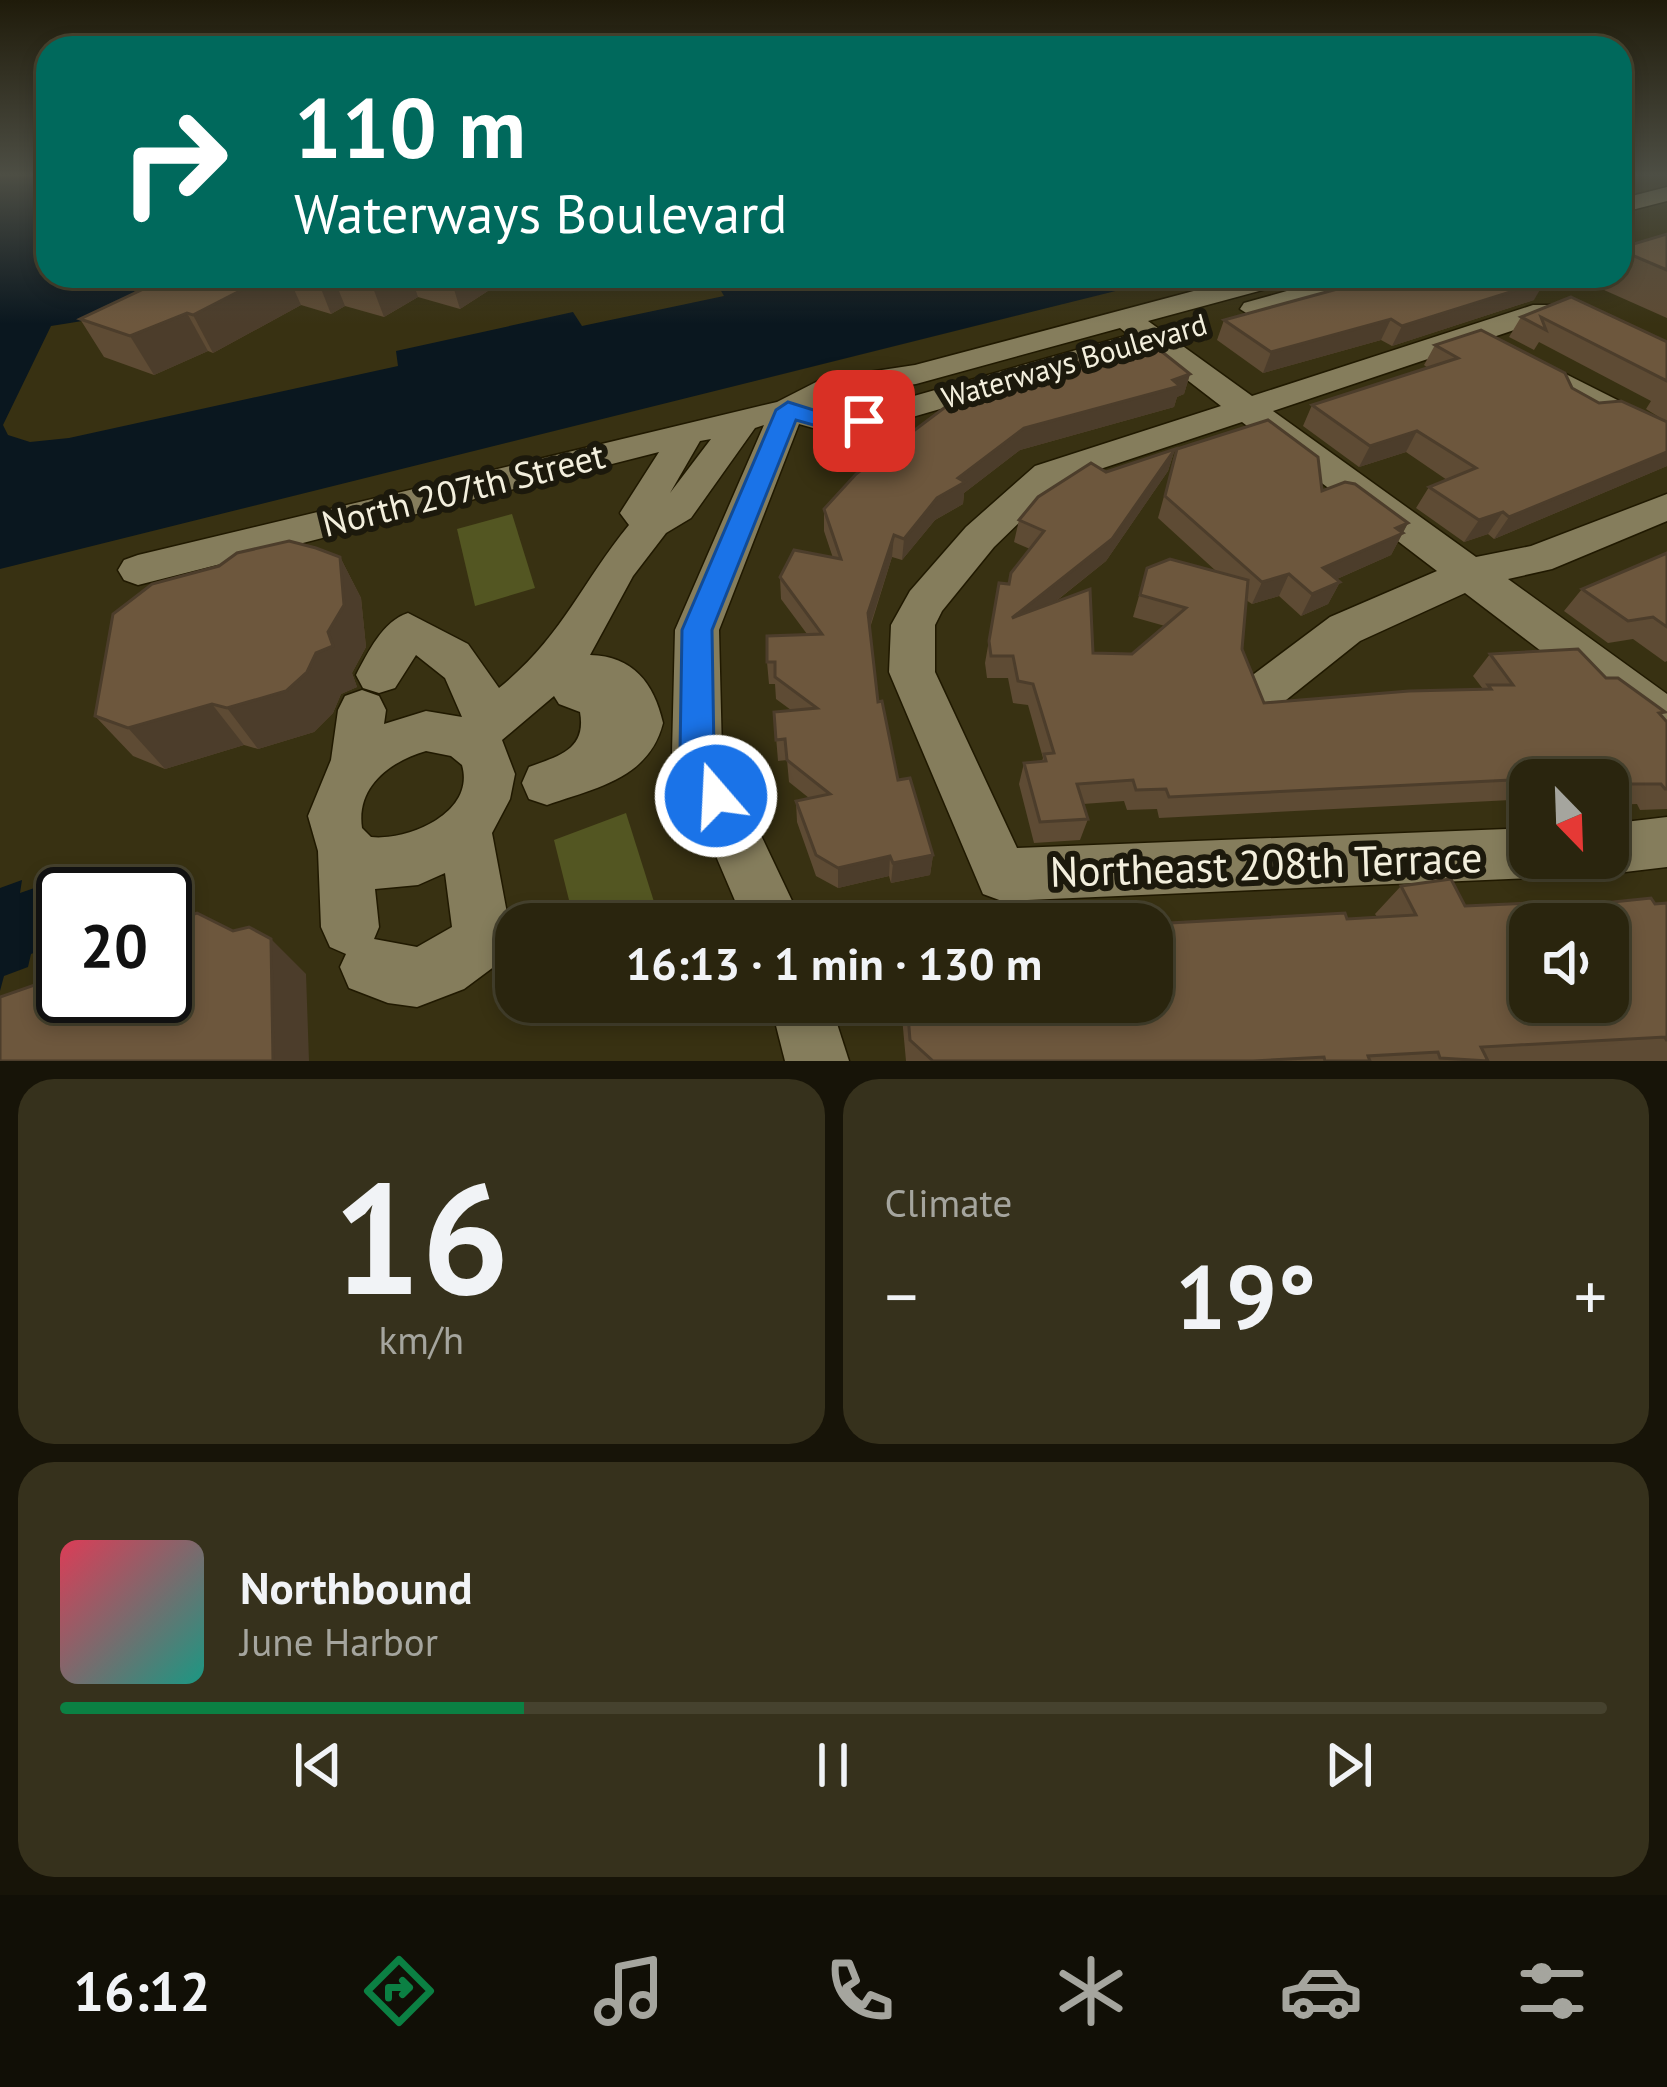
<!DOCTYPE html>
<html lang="en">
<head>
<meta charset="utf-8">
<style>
  body { margin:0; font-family:"PT Sans",sans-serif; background:#36311c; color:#f1f3f6; height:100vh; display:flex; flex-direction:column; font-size:45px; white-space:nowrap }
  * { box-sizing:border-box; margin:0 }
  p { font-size:39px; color:#a5a59e }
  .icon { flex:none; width:66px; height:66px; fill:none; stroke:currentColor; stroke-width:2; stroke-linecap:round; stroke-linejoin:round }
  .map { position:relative; height:1061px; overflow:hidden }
  .drawer { display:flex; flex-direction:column; gap:18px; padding:18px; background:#171408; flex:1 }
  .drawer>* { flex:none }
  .banner { position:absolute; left:36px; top:36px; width:1596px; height:252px; border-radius:36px; box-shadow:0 6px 18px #0003,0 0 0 3px #46422e; background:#00695c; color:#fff; overflow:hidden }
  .needle { width:78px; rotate:157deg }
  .fabs { position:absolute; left:1509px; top:759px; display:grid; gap:24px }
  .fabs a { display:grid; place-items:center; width:120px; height:120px; border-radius:24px; background:#2a250e; box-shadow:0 6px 18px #0003,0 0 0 3px #46422e; font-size:60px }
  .speed { position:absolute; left:36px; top:867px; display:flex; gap:24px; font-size:60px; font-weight:700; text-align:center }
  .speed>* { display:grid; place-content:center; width:156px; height:156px; border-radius:50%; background:#2a250e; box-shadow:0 6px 18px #0003,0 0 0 3px #46422e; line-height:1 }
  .speed .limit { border:6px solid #111; border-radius:18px; background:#fff; color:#111 }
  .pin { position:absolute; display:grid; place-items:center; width:102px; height:102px; color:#fff; margin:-51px; border-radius:24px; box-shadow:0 6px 18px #0006 }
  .me { position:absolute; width:132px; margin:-66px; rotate:341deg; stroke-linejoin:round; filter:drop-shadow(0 0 9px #0008) }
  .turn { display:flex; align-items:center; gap:42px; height:252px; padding:0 60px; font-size:54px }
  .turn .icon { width:156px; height:156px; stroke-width:2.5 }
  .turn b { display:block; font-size:84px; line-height:102px }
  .big { font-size:90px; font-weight:800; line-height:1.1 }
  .drawer .card { flex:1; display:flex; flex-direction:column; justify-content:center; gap:18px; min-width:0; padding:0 42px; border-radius:36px; background:#36311c }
  .drawer .dial { align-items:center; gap:0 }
  .dial b { font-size:156px; line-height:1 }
  .song { display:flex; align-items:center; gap:36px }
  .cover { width:144px; height:144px; border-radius:18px; background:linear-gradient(135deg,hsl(350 70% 55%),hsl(170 70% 35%)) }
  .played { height:12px; border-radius:6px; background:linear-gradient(90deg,#0b8043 30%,#46422e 30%) }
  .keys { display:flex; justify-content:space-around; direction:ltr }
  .heat { display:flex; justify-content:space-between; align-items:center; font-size:66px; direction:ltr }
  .drawer .tiles { flex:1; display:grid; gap:18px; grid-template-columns:1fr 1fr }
  .card:last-child { grid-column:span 2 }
  .trip { position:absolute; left:495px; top:903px; width:678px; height:120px; border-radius:36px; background:#2a250e; box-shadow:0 6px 18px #0003,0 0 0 3px #46422e; font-weight:800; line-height:120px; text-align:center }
  .tab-bar { display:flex; height:192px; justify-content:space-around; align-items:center; background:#110f06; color:#a5a59e }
  .tab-bar .icon { width:84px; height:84px }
  .tab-bar .current { color:#0b8043 }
  .tab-bar b { font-size:54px; color:#f1f3f6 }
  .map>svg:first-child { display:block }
  .green { fill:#535622 }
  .water { fill:#0a171f }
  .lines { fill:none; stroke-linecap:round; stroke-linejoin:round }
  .minor-casing { stroke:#201900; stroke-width:3 }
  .minor { fill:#857d5c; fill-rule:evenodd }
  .wall { fill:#5e4b34 }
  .shaded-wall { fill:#4c3d2b }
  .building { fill:#6d573d; stroke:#4c3d2b; stroke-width:3; fill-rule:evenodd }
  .route { fill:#1a73e8; stroke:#114b97; stroke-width:3 }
  .labels { text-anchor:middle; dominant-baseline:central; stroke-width:12; stroke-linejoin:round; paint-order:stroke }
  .far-street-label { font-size:30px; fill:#f3efdd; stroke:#1c190c }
  .street-label { font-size:36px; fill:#f3efdd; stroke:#1c190c }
  .near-street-label { font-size:42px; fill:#f3efdd; stroke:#1c190c }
</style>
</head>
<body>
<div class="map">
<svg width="1667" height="1061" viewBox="0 0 1667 1061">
  <rect width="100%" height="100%" fill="#383112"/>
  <g class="green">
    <path d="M512,514L535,588L475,606L457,529Z"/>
    <path d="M626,813L661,924H575L554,840Z"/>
  </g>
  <g class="water">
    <path d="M0,175H48V276H140L126,314L51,326L3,425L8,435L30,442L69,438L398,366L396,351L573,312L582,326L724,296L716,282L745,276H1176L0,569Z"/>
    <path d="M22,880L20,893L43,885L42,896L65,888L63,929L57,931L55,945L31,954L28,967L4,976L0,991V888Z"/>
  </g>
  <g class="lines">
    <g class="minor-casing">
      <g id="minor">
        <path d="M1667,187V201L1620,213V199Z"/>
        <path d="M1250,276H1296L1292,282L1148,321L1252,396L1533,305H1553L1557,311L1553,317L1273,411L1476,557L1531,546L1667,494V521L1552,569L1508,579L1667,694V740L1650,734L1465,593L1360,641L1286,700L1270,706L1254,700L1247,687L1254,674L1330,617L1437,571L1242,422L1061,482L994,547L942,611L935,625V672L1017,848L1530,828V858H1555L1549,871L1530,878L1002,901L983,894L889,672L891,625L910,591L966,527L1035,466L1221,406L1147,349L864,431L838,435L799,424L719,630L722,753L803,924H745L672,753L675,630L764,425L755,428L691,518L666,533L633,576L590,655C633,656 654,683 663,723C649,779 595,788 547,805L529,799L522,783L529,767C558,756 587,750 580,712L559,704L554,696L502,740L515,774L510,799L492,833L512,940L503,960L464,989L417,1007L388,1003L349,988L340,967L346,954L330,947L321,927L318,851L308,816L331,760L338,710L345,696L362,690L379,696L386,710L384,724L426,711L462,717L445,678L416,655L395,688L379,693L363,688L356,675C368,652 383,621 408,613L468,644L499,688C562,637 580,585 629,525L620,513L659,452L138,585L124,580L118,570L124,560L138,555L777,402L822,379L915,365ZM1120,328L1129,335L861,411L840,414L817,407L841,394L916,384ZM711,439L670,493L700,441ZM426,751L451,756L462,765C476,813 408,841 371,837L362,828C356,787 389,762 426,751ZM445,873L452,927L417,947L374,939L379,927L375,889L418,885Z"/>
        <path d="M1340,276H1384L1380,282L1254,318L1240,309L1244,303Z"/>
        <path d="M1524,353L1667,425V450L1513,369L1508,362L1513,355Z"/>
        <path d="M1667,817V867L1608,874L1589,867L1585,858H1608V824Z"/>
        <path d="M770,1002H830L849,1061H785Z"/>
      </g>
    </g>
    <use href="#minor" class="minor"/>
  </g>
  <g class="wall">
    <path d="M1667,234V318L1595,286L1600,276H1620V248Z"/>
    <path d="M171,276H527L518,281L512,280L491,289L460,309L418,297L384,317L345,306L331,314L301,305L213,353L208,351L154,375L104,357L80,319Z"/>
    <path d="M1571,297L1667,342V422L1646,409L1651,401L1539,342L1534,350L1509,337L1521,317Z"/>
    <path d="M1534,300L1392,346L1381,340L1263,373L1217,340L1224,320Z"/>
    <path d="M1435,345L1572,388L1599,403L1667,422V466L1494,539L1488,534L1464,542L1416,508L1429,487L1447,480L1406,452L1359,467L1303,426L1312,405L1428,368L1424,365Z"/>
    <path d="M1190,374L1184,394L1177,397L1174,407L1020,450L964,493L963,504L935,520L902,560L892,557L870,628L878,702L898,780L933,855L930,875L891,883L889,876L838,888L816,876L797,822L796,801L809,798L789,782L787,760L778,761L774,712L791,710L776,699L775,684H769L767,662L807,634L781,599L780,577L833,558L824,531V509Z"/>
    <path d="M1175,449L1168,471L1106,561L1055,602L1093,653L1132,654L1165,626L1133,617L1147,568L1216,571L1158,518L1177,449L1322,491L1408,523L1391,555L1337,579L1340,582L1328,604L1301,616L1279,596L1252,604L1246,600L1242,649L1264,703L1483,689L1473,676L1490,654L1606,678L1665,712L1661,715L1667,722V809L1640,810L1637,804L1608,805V780H1530V799L1159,818L1157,809L1127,810L1124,801L1083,804L1088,819L1080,840L1034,843L1019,784L1024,763L1042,761L1043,758L1028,705L1013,703L1008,678H987L985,663L999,583L1009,584L1030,549L1014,542L1019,520L1106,472Z"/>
    <path d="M1667,553V661L1665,662L1633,639L1608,643L1564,611L1582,589Z"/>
    <path d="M340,557L361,598L366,647L352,673L357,687L341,694L333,713L314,732L258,749L244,745L165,769L133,756L95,716Z"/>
    <path d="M1401,886L1465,906L1556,908L1667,903V1061H906L902,1017H890L889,1002H1152L1347,919L1377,917L1375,914Z"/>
    <path d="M1094,910L1141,924H1088Z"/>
  </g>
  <g class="shaded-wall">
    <path d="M269,276H288L301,305L213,353L193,315Z"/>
    <path d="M316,276H333L345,306L331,314Z"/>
    <path d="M377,276H411L418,297L384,317L370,280Z"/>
    <path d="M450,276H511L512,280L491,289L460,309Z"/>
    <path d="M1545,281L1534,300L1392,346L1402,326Z"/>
    <path d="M187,313L208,351L154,375L130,336Z"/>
    <path d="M1391,319L1381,340L1263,373L1271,352Z"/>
    <path d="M1190,374L1184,394L1177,397L1174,407L1020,450L964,493L963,504L935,520L902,560L904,539L937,498L958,478L1024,428Z"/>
    <path d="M1417,431L1406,452L1359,467L1370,446Z"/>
    <path d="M1175,449L1168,471L1106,561L1008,639L1012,618Z"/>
    <path d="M1667,452V466L1494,539L1509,517Z"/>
    <path d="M1503,512L1488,534L1464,542L1479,520Z"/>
    <path d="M1408,523L1391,555L1312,590L1323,568L1396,528Z"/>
    <path d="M894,535L892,557L867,635L868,613Z"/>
    <path d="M340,557L361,598L366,647L352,673L357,687L341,694L333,713L314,732L258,749L227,708L316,653L328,632Z"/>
    <path d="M1289,574L1279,596L1252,604L1262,582Z"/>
    <path d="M1340,582L1328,604L1301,616L1312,594Z"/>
    <path d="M212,704L244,745L165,769L128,728Z"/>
    <path d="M933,855L930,875L891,883L893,863Z"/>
    <path d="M890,856L889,876L838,888V868Z"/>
    <path d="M271,939L306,974L309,1061H273Z"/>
  </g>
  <g class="building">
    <path d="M1667,234V270L1620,250V248Z"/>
    <path d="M171,276H269L193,315L187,313L130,336L80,319Z"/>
    <path d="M1385,276H1535L1545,281L1402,326L1391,319L1271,352L1224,320Z"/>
    <path d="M1571,297L1667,342V381L1541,317L1546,330L1521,317Z"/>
    <path d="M1481,330L1565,373L1572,388L1599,403L1621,401L1667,422V452L1509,517L1503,512L1479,520L1429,487L1476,468L1417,431L1370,446L1312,405L1458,358L1435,345Z"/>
    <path d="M1151,343L1190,374L1173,380L1180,386L1024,428L958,478L965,482L937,498L904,539L894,535L868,613L878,702L882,701L898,780L910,778L933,855L893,863L890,856L838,868L816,855L796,801L830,794L787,760L785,739L776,740L774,712L817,708L775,677V662H767V636L822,634L780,577L794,550L841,559L824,509L856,474L948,405L999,383Z"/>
    <path d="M1268,420L1318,457L1322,491L1345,482L1355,484L1408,523L1396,528L1403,533L1323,568L1340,582L1312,594L1289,574L1262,582L1165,496L1177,449Z"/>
    <path d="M1175,449L1112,539L1012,618L1090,589L1093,653L1132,654L1186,608L1140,595L1147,568L1170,559L1248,580L1242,649L1264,703L1409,691L1491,689L1488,685H1513L1490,654L1578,649L1606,678H1618L1665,712L1659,713L1667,722V789H1665L1661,784H1631L1612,775L1169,797L1166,789L1136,790L1133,780L1077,784L1088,819L1040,822L1024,763L1046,761L1044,754L1054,753L1033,684L1018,681L1013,656H991L989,641L999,583L1009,584L1011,573L1044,531L1019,520L1038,497L1091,463L1106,472Z"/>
    <path d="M289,541L316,548L340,557L344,605L328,632L333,646L316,653L307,672L286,691L227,708L212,704L128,728L95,716L113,614L152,584L219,566L237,553Z"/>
    <path d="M1667,553V627L1653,617L1628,621L1582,589Z"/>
    <path d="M1451,879L1465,906L1553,902L1556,908L1651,898L1655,904L1667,903V1041L1665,1037L1481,1047L1488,1061L1440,1058L1438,1052L1368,1056L1370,1061H1325L1324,1057L1253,1061H933L910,1040L907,1002H1152V924L1345,913L1347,919L1416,915L1401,886ZM1530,924H1608V1002H1530Z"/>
    <path d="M1135,907L1141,924H1098L1094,910Z"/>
    <path d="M197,913L233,931L249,927L271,939L273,1061H0V997L63,975V996H165V924Z"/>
    <path d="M886,923H989V924H887Z"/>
  </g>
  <linearGradient id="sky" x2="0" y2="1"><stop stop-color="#1f1b0a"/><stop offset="0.54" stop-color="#4d4e44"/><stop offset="1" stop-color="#4d4e44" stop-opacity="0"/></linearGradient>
  <rect width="1667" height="324" fill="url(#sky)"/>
  <path class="route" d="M788,402L839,418L864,414L876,421L873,426L838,432L796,420L712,630L714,753L734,796L729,807L716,812L703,807L680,753L682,630L776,410Z"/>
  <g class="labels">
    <g class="far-street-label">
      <text transform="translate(1074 360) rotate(-16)">Waterways Boulevard</text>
    </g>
    <g class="street-label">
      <text transform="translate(463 489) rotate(-14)">North 207th Street</text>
    </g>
    <g class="near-street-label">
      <text transform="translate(1266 864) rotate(-2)">Northeast 208th Terrace</text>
    </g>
  </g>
</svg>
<div class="fabs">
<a><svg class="needle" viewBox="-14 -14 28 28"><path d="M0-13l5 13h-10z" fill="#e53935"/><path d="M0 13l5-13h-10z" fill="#a5a59e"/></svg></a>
<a><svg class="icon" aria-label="sound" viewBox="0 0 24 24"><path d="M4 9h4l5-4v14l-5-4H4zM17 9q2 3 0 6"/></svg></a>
</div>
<div class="speed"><div class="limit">20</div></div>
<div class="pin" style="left:864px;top:421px;background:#d93025"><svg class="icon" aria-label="arrive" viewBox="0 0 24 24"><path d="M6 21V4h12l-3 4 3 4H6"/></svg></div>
<svg class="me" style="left:716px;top:796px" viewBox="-20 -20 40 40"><circle r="17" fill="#1a73e8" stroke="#fff" stroke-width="3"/><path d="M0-11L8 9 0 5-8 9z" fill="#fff"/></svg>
<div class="trip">16:13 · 1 min · 130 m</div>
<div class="banner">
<div class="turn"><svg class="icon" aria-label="right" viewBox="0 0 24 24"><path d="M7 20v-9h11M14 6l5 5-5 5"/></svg><div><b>110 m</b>Waterways Boulevard</div></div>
</div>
</div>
<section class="drawer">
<div class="tiles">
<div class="card dial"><b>16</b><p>km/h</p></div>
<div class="card"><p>Climate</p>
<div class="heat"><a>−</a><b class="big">19°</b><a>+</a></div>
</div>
<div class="card">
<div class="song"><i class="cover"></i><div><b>Northbound</b><p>June Harbor</p></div></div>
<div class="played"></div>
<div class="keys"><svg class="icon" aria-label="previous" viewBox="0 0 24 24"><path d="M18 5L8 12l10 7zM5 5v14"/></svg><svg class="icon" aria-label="pause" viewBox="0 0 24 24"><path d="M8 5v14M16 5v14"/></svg><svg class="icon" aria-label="next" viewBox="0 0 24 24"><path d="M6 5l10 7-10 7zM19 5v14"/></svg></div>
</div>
</div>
</section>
<nav class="tab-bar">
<b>16:12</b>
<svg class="icon current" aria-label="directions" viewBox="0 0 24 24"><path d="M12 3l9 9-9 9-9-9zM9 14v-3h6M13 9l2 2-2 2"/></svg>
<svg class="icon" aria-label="music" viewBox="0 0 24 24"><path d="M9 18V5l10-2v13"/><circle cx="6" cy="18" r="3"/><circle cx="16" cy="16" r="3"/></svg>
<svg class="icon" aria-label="phone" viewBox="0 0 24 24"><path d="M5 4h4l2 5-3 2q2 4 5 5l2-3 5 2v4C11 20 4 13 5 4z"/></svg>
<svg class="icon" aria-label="climate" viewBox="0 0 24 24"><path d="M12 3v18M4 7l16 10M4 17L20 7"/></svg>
<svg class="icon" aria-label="car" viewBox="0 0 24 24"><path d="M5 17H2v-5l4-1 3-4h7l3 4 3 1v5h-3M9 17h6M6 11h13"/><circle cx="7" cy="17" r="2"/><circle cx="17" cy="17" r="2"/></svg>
<svg class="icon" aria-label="filters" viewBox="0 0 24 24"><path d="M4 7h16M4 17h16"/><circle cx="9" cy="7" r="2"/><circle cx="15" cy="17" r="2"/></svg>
</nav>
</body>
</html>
